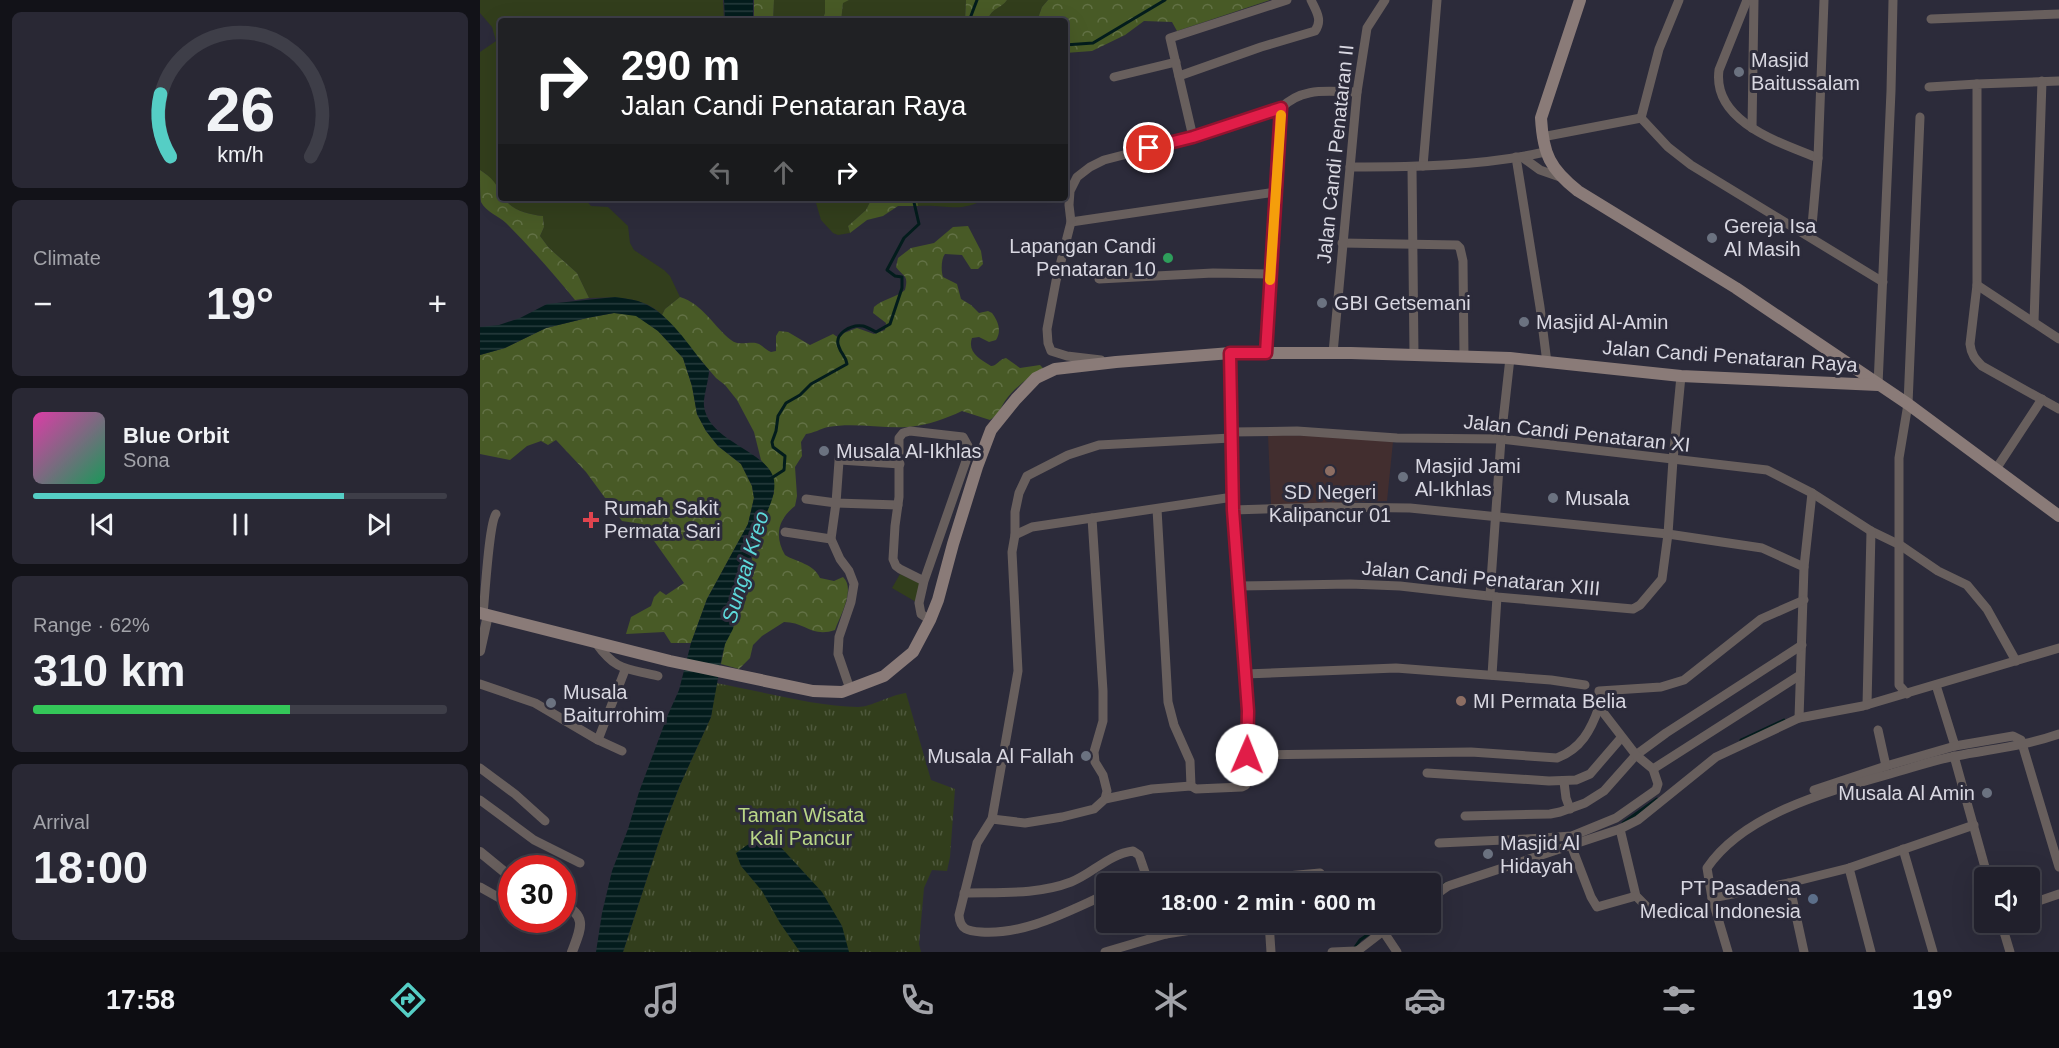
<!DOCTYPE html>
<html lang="en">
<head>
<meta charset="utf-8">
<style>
  body { margin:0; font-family:Arial,sans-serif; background:#292834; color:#f1f3f6; height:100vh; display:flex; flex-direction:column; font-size:22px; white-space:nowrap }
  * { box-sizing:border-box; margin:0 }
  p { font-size:20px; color:#a2a3a9 }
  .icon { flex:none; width:33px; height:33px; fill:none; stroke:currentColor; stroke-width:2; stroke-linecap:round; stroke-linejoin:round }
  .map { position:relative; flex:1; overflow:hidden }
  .drawer { display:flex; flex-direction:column; gap:12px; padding:12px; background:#121218; width:480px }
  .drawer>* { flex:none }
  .hud { position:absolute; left:18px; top:18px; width:570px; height:183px; border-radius:6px; box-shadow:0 6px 24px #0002,0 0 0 2px #3e3e48; background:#202124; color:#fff; overflow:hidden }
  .tools { position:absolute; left:1494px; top:867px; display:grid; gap:12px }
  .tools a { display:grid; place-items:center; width:66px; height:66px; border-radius:6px; background:#21202c; box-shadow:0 6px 24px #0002,0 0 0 2px #3e3e48; font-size:30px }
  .speed { position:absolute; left:18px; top:855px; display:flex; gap:12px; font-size:30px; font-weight:700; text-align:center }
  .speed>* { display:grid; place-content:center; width:78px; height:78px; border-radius:50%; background:#21202c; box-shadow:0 6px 24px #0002,0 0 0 2px #3e3e48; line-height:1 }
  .speed .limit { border:9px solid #d22; background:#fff; color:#111 }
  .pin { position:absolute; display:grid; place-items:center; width:51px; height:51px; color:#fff; margin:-26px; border:3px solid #fff; border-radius:50%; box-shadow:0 2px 6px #0007 }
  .me { position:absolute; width:66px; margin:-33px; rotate:1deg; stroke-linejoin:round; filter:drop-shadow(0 0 4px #0008) }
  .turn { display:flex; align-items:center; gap:21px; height:126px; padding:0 24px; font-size:27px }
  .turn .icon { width:78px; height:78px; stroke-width:2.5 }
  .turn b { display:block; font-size:42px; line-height:51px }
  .lanes { display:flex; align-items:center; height:57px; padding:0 24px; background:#0003; justify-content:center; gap:30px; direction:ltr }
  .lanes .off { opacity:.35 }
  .big { font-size:45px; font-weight:800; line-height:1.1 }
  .drawer .card { flex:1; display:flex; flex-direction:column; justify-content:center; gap:9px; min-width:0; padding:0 21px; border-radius:9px; background:#292834 }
  .drawer .dial { align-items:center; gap:0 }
  .dial svg { height:156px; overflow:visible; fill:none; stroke:#3e3e48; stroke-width:7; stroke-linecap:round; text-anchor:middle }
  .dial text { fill:#f1f3f6; stroke:none }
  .song { display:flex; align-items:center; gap:18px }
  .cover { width:72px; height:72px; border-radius:9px; background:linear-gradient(135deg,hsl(320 70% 55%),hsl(150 70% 35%)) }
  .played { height:6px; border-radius:3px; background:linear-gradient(90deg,#55cec5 75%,#3e3e48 75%) }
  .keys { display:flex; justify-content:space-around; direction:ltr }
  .heat { display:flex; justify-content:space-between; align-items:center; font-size:33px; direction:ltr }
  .charge { height:9px; border-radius:4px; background:linear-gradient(90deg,#34c759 62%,#3e3e48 0) }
  .trip { position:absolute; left:616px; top:873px; width:345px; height:60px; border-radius:6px; background:#21202c; box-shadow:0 6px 24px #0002,0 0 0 2px #3e3e48; font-weight:800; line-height:60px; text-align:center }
  .tab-bar { display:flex; height:96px; justify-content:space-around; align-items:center; background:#0d0d12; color:#a2a3a9 }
  .tab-bar .icon { width:42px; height:42px }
  .tab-bar .on { color:#55cec5 }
  .tab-bar b { font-size:27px; color:#f1f3f6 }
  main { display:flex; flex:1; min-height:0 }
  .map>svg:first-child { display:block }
  .education { fill:#422e2f }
  .grass { fill:#323e1c }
  .forest { fill:url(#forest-crowns) }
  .park { fill:url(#park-tufts) }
  .water { fill:url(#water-rules) }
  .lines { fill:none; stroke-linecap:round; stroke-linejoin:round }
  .stream { stroke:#031c1c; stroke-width:3 }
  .minor { stroke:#685f5d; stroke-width:9 }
  .tertiary { stroke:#685f5d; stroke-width:10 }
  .secondary { stroke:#8a7b78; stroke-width:12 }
  .route-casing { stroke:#92132f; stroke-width:15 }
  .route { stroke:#e11d48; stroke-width:10 }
  .slow { stroke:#f59e0b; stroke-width:10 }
  .worship-dot { fill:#6b7280; stroke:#2c2b3a; stroke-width:2 }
  .leisure-dot { fill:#2e9e5b; stroke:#2c2b3a; stroke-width:2 }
  .education-dot { fill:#8d6e63; stroke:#2c2b3a; stroke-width:2 }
  .health-dot { fill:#e0444e; stroke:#2c2b3a; stroke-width:2 }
  .service-dot { fill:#5c6f8a; stroke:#2c2b3a; stroke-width:2 }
  .labels { text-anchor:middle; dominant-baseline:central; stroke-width:6; stroke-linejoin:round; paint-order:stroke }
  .poi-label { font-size:20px; fill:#d8d7e1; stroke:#2c2b3a; text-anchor:start }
  .street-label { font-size:20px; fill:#d8d7e1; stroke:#2c2b3a }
  .park-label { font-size:20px; fill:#bad787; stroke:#2c2b3a }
  .water-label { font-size:21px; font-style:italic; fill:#5dd9db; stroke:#2c2b3a }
</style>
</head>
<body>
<main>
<section class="drawer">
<div class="card dial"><svg viewBox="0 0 100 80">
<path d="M14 69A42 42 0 1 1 86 69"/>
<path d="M14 69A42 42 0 0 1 9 37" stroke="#55cec5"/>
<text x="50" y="56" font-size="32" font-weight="700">26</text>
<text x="50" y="72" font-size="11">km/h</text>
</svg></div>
<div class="card"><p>Climate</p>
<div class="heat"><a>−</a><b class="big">19°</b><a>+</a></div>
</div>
<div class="card">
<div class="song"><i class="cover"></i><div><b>Blue Orbit</b><p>Sona</p></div></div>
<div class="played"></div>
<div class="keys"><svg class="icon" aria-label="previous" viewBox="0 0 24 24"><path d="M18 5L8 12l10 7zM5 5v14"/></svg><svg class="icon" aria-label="pause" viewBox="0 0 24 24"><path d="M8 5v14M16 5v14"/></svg><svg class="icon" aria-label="next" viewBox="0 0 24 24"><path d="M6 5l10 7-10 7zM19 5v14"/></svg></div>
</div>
<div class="card"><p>Range · 62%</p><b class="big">310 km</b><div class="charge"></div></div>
<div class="card"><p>Arrival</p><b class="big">18:00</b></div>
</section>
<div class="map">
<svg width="1579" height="952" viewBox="0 0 1579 952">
  <defs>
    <pattern id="forest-crowns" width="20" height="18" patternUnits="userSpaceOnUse" patternTransform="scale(1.5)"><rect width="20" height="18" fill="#485a26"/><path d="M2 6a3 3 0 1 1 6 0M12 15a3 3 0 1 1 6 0" fill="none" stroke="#627145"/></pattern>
    <pattern id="park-tufts" width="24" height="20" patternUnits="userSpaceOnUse" patternTransform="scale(1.5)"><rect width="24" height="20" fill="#323e1c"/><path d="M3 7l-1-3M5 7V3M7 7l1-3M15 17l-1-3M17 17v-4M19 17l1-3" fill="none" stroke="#4f593d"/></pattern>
    <pattern id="water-rules" width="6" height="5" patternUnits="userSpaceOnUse" patternTransform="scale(1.5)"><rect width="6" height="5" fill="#031c1c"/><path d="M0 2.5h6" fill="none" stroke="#273c3d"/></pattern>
  </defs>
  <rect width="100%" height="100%" fill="#2c2b3a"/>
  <path class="education" d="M788,435L852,436L913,442L907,501L791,505Z"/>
  <g class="grass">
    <path d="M0,0H243L244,21H21V194L6,174L0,170V52L16,41L12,27L0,13Z"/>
    <path d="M294,0H345V13L342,21H293Z"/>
    <path d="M369,0H486L485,21H361L363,2Z"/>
    <path d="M527,0H568L562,7L557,21H507C512,7 520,9 527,0Z"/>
    <path d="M23,198H104L111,206L128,207L148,226L150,243L154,250L184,270L190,276L200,297L185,309L182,315C163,296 134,297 109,298L97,273L69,248L60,236L64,227L63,216C47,214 34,211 23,198Z"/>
    <path d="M332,198H392L386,210L368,226L370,233L358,235L353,233L341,220L336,203Z"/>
    <path d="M437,198H508C478,214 468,204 438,206Z"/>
    <path d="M420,574L441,584L436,602L412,588Z"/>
  </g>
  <g class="forest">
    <path d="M274,0H294L293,21H274Z"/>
    <path d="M345,0H369L363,3L361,21H342L345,13Z"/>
    <path d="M486,0H527C521,9 512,7 507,21H485Z"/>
    <path d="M568,0H790L697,31L692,22L664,21L645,35L612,51L585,53V21H557L562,7Z"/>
    <path d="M0,170C10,176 20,186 21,198H23C34,211 47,214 63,216L64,227L60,236L69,248L97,273L109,298L95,300C73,273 50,247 26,223C19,216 6,212 1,202C0,194 0,179 0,170Z"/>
    <path d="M392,198H437L438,206H418L403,216L387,220L370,233L368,226L386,210Z"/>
    <path d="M488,226L501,251L503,264L498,269H491L482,255L465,254C461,259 461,271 463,277L477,284L481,299L491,305L499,313L508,311L512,313C518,321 522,331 516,340L509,342L499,337L492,338C487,352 500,359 511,366C517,366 519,359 526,358L540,368L560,365L563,368C549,377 535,387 525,401C520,409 519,414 510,420L482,411C465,419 448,425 429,427C402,429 375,422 348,427C340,429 334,433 326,434L321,442L322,456L315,467L317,496L315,506C298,519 294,536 305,555C318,563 333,563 340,578L354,581L363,577C376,589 360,616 355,630C332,638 325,622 304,622L282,636L273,645L270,658L259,669L241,664L245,644L268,575L278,534L294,493L290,471L281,460L274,432L257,400L245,385L236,378L182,315L185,309L200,297C223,304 234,327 251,340C260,347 271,340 279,344C284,347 286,350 291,352L296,351V336L299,331L308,332L330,345L353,334L359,338L364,333L377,328L394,334L405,330L406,323L393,313L394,307C403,299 415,298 425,290C429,274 423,277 416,267L418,258L431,248L454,243L473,227Z"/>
    <path d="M134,313L156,315L178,331L203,358L212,386L217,414L226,431L238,446L261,464L272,486L274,498L268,524L227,599L211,643H191L184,632L146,634L151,617L171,606L174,597L180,591L186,595L204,583L162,524L142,521L106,472L76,440L68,445L61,441L47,446L30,460L0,454V355L25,348L66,328L107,318Z"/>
  </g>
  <path class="park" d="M236,683C280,691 334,706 378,707C391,707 410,695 426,693L451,780L475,789L470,857L467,871L452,870L444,888L439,944L441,952H143L183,829L200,785L231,717Z"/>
  <g class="water">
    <path d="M244,0H273V21H245Z"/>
    <path d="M135,297C142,298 151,299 158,301C189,311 209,347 229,370C229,380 223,397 224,406C228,442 289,451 294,480C297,500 282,518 277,536C268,567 259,598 253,629L245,644L242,656L231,717L200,785L183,829L143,952H116L122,913L132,871L148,829L159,792L187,717L199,690L211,643L227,599L268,524L274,498L272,486L261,464L238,446L226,431L217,414L212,386L203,358L178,331L156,316L134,313L107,318L66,328L25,348L0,355V327L19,325L40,318L67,304Z"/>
    <path d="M296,842L342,892L362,926L369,952H320L300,923L282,891L261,866L256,853L270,843Z"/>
  </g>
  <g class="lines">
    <g class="stream">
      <path d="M489,21L497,0"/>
      <path d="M585,45L613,43L685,0"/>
      <path d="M290,479L304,470L305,456L293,447L292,442L296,431L298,416L306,403L320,395L331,384L367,364C366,356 361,354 359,347C353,334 371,324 383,326C387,327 392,330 396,332L410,324L422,288V277L415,276L407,270L424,238L439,224L433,198"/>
      <path d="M1261,740L1304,720"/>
      <path d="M1143,823L1177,799"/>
      <path d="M951,891L967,883"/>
      <path d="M873,950L880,940L906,922"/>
    </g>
    <g class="minor">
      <path d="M1267,0L1239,70C1232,122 1301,143 1338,158"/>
      <path d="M1451,19L1579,14"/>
      <path d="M699,76L781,47L835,31C843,20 836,11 831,0"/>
      <path d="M634,77L696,62"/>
      <path d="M1579,81L1497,84V285L1490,344C1491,354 1495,359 1502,366L1579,409"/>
      <path d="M1449,87L1497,84"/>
      <path d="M1161,118L1188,147L1211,165L1403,282"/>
      <path d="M1161,118L1179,49L1199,0"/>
      <path d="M1272,128L1274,0"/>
      <path d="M713,137L690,38L807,0"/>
      <path d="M1062,137L1161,118"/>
      <path d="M1036,157L1060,307L1067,363"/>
      <path d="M1042,157L1060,170L1080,177"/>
      <path d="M943,166L957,0"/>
      <path d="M870,167C935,167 1002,166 1065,152"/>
      <path d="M932,167L934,355"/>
      <path d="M591,222L795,192"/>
      <path d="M1331,237L1338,158L1344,0"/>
      <path d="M862,243L977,245L980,248L983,261L984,357"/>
      <path d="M619,279L733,273L790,274"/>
      <path d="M1497,285L1579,339"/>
      <path d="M1554,322L1562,81"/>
      <path d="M786,353L801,108"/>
      <path d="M853,353L877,92L887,28L905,0"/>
      <path d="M621,360L587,356L571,351L568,343L567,329L576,281L591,222L589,205L590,191L597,177L610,167L624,160L713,137L801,108C823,86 849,92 877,92"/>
      <path d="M1398,385L1411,91L1413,0"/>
      <path d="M751,432L817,431L917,438L1021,439L1287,470L1332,493L1391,531L1420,545L1458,571L1487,585L1507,609L1536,661"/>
      <path d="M360,447L356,503L351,539L360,559L369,571L374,584L371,602L359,637L358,654L370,689"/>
      <path d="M360,460L420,464"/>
      <path d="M1516,469L1562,399"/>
      <path d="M326,499L356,503L418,505"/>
      <path d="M677,509L688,702L694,725L710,761L711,786"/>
      <path d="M753,510L850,507L930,508L1188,534L1282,548L1324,567"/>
      <path d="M612,518L623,691V721L614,752L615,762L623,775L627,791L625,799"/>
      <path d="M305,532L351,539"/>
      <path d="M535,535L552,527L753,497"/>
      <path d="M444,581L420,569L416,566L413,559L415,526L419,497V438L423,433L430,431L483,437L488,446L486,461L444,581L439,603L441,614L450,620"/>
      <path d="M758,586L870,584L920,586L1017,597L1153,609L1160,605L1182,579L1188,534L1193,460L1201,376"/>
      <path d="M1010,595L1021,439L1030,358"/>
      <path d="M3,614C5,596 9,523 16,514"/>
      <path d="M116,643C137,672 146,668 178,676"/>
      <path d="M765,674L916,668L1071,680L1105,685"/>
      <path d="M1012,675L1017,597"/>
      <path d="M0,684L55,703L118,740L142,751"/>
      <path d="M1456,685L1475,746L1533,736L1541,740L1579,867"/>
      <path d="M1427,694L1419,685V458L1428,404L1440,117"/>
      <path d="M1387,705L1391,531"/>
      <path d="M1319,718L1324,567L1332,493"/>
      <path d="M1398,730L1406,766L1475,746"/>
      <path d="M118,740L145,670"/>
      <path d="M767,755L991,752L1077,758C1101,749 1111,730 1119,707"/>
      <path d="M1474,756L1508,878"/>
      <path d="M0,768L35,794L65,821"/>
      <path d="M1173,769L1320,675"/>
      <path d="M947,773L1069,781L1096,780L1110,774L1141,738"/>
      <path d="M1084,782L1086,798L1090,809"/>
      <path d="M1334,790L1406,766"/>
      <path d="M0,800L54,840L100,863"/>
      <path d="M985,816L1070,814L1080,812L1105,803L1124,791L1156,755L1186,733L1322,645"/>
      <path d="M512,819L545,823L582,817L614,809L625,799L672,789L711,786L716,789L762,787L766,785L768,711L753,510L751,353"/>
      <path d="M1140,829L1156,896L1170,910"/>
      <path d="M959,843L1047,839L1092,836L1136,818L1176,790L1178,784L1173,769L1156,755L1119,707V691L1181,687L1204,680L1281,619L1324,600"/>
      <path d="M1091,845L1111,897L1117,907L1156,896"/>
      <path d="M1423,849L1453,952"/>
      <path d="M1369,868L1391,952"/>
      <path d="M727,883L840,873"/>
      <path d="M1309,883L1324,952"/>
      <path d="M0,887L32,905"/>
      <path d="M484,893C520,892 557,895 591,882C612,874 629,854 653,851L659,855L669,884"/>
      <path d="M627,894C588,911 546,935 501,932C488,931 480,930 479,915L497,843L512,819L538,671L532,552L535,535V512L539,493L547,476L588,455L619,445L751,438"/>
      <path d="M951,898L968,886L1140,829L1158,820L1236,757L1319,718L1383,706L1579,648"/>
      <path d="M1232,898L1309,883L1369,868L1494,825"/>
      <path d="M1550,904L1579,894"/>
      <path d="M57,920L69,926"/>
      <path d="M682,922L686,934"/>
      <path d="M789,922L791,952"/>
      <path d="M1521,922L1530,952"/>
      <path d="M903,931L917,952"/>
      <path d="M625,952L686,934L761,922"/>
      <path d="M852,952L876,951"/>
      <path d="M876,952L915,922"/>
      <path d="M1248,952L1232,898L1227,868C1264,813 1350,791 1410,774C1432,768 1454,760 1476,756C1511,749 1545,746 1579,734"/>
    </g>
    <g class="tertiary">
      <path d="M0,651L8,615"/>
      <path d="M0,852L32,878"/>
      <path d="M82,904C109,916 100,930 92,952"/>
    </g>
    <g class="secondary">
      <path d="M1100,0L1061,118C1063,154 1070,169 1098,191L1256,288L1428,404L1579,516"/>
      <path d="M0,613L190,661L333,691L362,692L404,676L433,652L450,620L458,600L473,544L497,467L511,430L536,399L556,378L575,369L636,362L751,353H871L1030,358L1201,376L1398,385"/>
    </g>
  </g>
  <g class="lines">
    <g class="route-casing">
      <path id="route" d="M669,148L713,137L801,108L786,353H750L753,510L768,711L767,755"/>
    </g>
    <use href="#route" class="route"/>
    <path class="slow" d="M790,280L801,115"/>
  </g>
  <g class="worship-dot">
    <circle cx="1259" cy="72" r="6"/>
    <circle cx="1232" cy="238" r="6"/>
    <circle cx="842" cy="303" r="6"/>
    <circle cx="1044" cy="322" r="6"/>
    <circle cx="344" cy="451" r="6"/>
    <circle cx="923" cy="477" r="6"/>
    <circle cx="1073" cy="498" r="6"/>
    <circle cx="71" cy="703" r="6"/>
    <circle cx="606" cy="756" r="6"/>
    <circle cx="1507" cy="793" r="6"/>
    <circle cx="1008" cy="854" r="6"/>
  </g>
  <circle class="leisure-dot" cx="688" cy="258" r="6"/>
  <g class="education-dot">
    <circle cx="850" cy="471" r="6"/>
    <circle cx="981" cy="701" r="6"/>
  </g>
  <path class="health-dot" d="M108 511h6v6h6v6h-6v6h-6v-6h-6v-6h6z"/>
  <circle class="service-dot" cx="1333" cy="899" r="6"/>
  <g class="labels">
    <g class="poi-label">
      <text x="1271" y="60">Masjid<tspan x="1271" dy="23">Baitussalam</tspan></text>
      <text x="1244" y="226">Gereja Isa<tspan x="1244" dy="23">Al Masih</tspan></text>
      <text x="676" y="246" text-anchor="end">Lapangan Candi<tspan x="676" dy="23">Penataran 10</tspan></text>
      <text x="854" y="303">GBI Getsemani</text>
      <text x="1056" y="322">Masjid Al-Amin</text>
      <text x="356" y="451">Musala Al-Ikhlas</text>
      <text x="935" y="466">Masjid Jami<tspan x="935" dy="23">Al-Ikhlas</tspan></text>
      <text x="850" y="492" text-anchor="middle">SD Negeri<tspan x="850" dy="23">Kalipancur 01</tspan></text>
      <text x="1085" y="498">Musala</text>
      <text x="124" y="508">Rumah Sakit<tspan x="124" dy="23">Permata Sari</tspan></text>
      <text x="83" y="692">Musala<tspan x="83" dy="23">Baiturrohim</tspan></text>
      <text x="993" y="701">MI Permata Belia</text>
      <text x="594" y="756" text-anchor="end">Musala Al Fallah</text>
      <text x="1495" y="793" text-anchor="end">Musala Al Amin</text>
      <text x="1020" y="843">Masjid Al<tspan x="1020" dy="23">Hidayah</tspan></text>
      <text x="1321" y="888" text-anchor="end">PT Pasadena<tspan x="1321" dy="23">Medical Indonesia</tspan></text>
    </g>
    <g class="street-label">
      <text transform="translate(855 154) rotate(-84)">Jalan Candi Penataran II</text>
      <text transform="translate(1250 356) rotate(4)">Jalan Candi Penataran Raya</text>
      <text transform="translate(1097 433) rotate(6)">Jalan Candi Penataran XI</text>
      <text transform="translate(1001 578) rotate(5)">Jalan Candi Penataran XIII</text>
    </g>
    <g class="park-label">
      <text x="321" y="815">Taman Wisata<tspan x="321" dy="23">Kali Pancur</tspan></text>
    </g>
    <g class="water-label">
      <text transform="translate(265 567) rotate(-73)">Sungai Kreo</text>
    </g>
  </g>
</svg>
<div class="tools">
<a><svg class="icon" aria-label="sound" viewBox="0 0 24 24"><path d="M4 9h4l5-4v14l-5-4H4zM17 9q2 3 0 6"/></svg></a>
</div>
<div class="speed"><div class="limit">30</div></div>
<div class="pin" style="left:669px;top:148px;background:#d93025"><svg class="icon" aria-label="arrive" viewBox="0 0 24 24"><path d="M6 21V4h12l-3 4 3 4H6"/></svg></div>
<svg class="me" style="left:767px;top:755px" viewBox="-20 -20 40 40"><circle r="19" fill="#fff"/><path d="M0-13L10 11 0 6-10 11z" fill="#e11d48"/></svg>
<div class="trip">18:00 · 2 min · 600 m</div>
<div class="hud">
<div class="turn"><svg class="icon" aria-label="right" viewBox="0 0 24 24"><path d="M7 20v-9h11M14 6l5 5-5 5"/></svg><div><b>290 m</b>Jalan Candi Penataran Raya</div></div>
<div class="lanes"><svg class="icon off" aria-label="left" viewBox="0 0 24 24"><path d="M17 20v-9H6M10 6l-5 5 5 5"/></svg><svg class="icon off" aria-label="ahead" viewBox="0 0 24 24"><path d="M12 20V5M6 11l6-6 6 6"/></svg><svg class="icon" aria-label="right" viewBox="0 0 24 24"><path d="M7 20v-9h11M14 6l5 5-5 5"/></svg></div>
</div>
</div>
</main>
<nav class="tab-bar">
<b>17:58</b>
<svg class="icon on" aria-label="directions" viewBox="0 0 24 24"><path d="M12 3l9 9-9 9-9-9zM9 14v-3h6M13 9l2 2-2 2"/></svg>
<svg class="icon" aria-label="music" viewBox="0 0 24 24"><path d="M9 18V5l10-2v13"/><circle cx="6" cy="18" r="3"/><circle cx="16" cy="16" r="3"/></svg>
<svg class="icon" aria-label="phone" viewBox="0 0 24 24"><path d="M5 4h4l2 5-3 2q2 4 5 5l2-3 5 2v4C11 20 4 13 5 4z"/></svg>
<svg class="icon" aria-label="climate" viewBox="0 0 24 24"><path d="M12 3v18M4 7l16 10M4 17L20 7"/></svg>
<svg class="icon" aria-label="car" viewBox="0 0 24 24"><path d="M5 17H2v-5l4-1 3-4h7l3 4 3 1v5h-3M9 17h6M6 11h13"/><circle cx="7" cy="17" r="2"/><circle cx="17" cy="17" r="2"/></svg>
<svg class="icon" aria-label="filters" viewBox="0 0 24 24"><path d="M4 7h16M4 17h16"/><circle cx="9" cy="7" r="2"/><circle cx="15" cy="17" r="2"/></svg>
<b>19°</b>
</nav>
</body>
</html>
